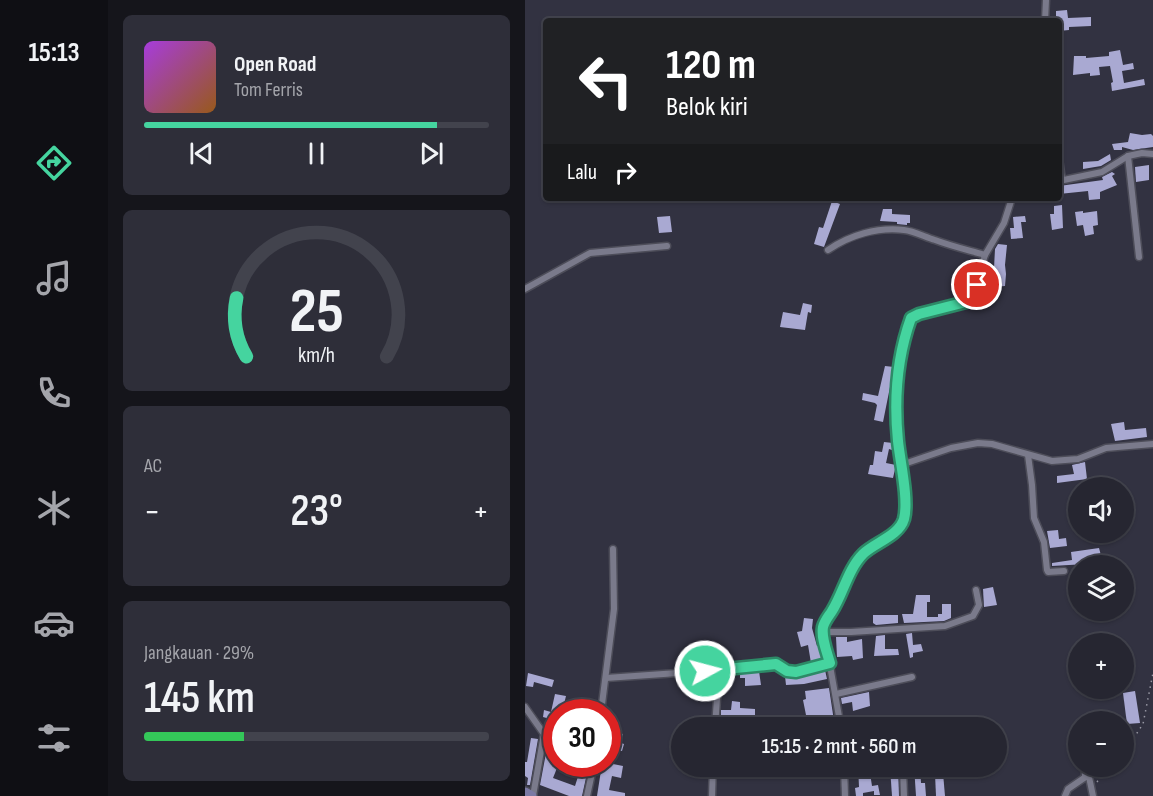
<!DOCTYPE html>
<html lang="id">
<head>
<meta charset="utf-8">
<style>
  body { margin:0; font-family:"Sofia Sans Condensed",sans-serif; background:#2e2e39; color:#f1f3f6; height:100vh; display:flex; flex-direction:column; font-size:22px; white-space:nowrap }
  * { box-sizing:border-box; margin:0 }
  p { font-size:20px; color:#a4a5ab }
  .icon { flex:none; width:33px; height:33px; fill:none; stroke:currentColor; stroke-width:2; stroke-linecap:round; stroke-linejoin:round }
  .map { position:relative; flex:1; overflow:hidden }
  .side { display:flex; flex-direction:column; gap:15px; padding:15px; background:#15151b; width:417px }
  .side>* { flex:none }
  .guide { position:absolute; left:18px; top:18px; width:519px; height:183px; border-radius:6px; box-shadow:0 2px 4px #0004,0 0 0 2px #42434d; background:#202124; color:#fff; overflow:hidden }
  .fabs { position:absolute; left:543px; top:477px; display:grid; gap:12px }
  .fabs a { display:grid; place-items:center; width:66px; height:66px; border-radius:50%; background:#262631; box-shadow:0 2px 4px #0004,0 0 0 2px #42434d; font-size:30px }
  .speed { position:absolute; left:18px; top:699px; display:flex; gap:12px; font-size:30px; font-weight:700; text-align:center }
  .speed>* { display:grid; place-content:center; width:78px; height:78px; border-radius:50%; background:#262631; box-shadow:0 2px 4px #0004,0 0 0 2px #42434d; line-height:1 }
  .speed .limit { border:9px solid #d22; background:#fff; color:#111 }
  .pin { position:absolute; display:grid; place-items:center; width:51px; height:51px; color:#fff; margin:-26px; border:3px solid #fff; border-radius:50%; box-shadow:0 2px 6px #0007 }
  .me { position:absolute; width:66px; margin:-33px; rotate:83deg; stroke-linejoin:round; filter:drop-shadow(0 0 4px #0008) }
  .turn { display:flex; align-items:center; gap:21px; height:126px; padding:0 24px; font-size:27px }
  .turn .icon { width:78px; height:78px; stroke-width:2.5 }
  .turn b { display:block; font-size:42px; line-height:51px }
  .then { display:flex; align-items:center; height:57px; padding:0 24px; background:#0003; gap:12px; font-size:22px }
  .big { font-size:45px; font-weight:600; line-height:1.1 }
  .side .card { flex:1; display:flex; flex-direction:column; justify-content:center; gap:9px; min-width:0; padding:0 21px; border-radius:9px; background:#2e2e39 }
  .side .dial { align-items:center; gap:0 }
  .dial svg { height:156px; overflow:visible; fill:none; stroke:#42434d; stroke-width:7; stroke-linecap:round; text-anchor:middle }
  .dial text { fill:#f1f3f6; stroke:none }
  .song { display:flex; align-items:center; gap:18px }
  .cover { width:72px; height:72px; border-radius:9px; background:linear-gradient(135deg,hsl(280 70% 55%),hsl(30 70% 35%)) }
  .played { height:6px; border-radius:3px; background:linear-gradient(90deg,#45d49f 85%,#42434d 85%) }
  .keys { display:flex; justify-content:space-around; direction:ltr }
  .heat { display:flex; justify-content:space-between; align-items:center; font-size:33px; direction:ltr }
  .charge { height:9px; border-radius:4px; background:linear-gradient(90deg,#34c759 29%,#42434d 0) }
  .trip { position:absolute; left:146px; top:717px; width:336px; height:60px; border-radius:30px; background:#262631; box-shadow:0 2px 4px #0004,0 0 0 2px #42434d; font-weight:600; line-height:60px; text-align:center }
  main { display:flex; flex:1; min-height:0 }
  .dock { display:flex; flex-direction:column; width:108px; justify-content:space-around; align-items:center; background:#0f0f14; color:#a4a5ab }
  .dock .icon { width:42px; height:42px }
  .dock .on { color:#45d49f }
  .dock b { font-size:27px; color:#f1f3f6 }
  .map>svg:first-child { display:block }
  .building { fill:#a9a9d2 }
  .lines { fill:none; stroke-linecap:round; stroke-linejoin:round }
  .minor-casing { stroke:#4d4d59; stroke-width:9 }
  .secondary-casing { stroke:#4d4d59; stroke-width:12 }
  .path { stroke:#9898a4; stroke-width:1.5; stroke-dasharray:1.5 4.5; stroke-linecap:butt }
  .minor { stroke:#7a7a8b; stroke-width:6 }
  .secondary { stroke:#7b79a4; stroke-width:9 }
  .route-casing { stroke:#2d8a67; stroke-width:15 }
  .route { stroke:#45d49f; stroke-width:10 }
</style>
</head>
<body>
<main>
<nav class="dock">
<b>15:13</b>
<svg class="icon on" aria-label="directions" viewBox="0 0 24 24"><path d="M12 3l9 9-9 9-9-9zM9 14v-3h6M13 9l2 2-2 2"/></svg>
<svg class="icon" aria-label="music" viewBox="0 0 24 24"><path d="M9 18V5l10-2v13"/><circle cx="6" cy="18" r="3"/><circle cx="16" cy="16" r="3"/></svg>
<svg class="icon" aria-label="phone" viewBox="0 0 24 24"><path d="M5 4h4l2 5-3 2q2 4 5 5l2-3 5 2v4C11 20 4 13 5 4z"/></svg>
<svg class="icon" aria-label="climate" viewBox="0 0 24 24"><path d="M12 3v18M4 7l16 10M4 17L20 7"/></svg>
<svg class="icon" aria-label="car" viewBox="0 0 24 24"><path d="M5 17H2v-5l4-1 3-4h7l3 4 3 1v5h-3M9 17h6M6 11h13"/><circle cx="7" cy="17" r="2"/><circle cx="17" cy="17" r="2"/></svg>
<svg class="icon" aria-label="filters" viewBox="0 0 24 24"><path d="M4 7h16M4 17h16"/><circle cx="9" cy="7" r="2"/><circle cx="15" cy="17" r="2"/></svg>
</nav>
<section class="side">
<div class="card">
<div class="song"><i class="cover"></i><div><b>Open Road</b><p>Tom Ferris</p></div></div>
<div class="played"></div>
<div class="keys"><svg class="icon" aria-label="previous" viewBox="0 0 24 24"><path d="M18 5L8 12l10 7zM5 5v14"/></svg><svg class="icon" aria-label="pause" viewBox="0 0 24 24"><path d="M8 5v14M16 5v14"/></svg><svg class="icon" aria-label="next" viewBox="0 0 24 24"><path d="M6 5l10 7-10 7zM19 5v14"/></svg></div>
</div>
<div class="card dial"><svg viewBox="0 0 100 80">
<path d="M14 69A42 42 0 1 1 86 69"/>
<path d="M14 69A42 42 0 0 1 9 39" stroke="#45d49f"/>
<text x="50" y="56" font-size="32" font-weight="700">25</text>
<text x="50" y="72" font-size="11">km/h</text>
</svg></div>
<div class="card"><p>AC</p>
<div class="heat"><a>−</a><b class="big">23°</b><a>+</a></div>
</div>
<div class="card"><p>Jangkauan · 29%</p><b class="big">145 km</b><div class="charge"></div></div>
</section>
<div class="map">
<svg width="628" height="796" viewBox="0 0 628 796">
  <rect width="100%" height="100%" fill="#323241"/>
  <g class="building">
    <path d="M542,10L543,18L566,17V26L544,27V30L534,31V18H531V11Z"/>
    <path d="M595,50L598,65L608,63L609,69L597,71L599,83L619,79L620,85L587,91L586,83L588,82L585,66L574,67L575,75L565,76V73L548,75L549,56H561V58L584,56V52Z"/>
    <path d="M605,133L617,135L626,134L628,136V147L608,150L597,147V150H589L587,144L603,142Z"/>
    <path d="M585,154L586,160L576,166L558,169V162L573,161Z"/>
    <path d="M624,165V180L611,182L610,167Z"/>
    <path d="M587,172L590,174L587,176L592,185L575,192V199L564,200L563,191L534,194V186L578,180L577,177Z"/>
    <path d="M307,201L315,204L299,247L289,244L294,227L298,228Z"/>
    <path d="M537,205L538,228L527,230L525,214H529V206Z"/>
    <path d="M358,209H367V214L385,215V223H382V225L372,224V222L355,221Z"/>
    <path d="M558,211V213L572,211L573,225L568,226L569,234L560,236L558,225L552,226L550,212Z"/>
    <path d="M145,216L147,232L134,233L132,217Z"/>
    <path d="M500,216L501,222H496L498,238L486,239L485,228H489L488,217Z"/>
    <path d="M473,244L482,245L480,265L481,274L480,286L468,287L470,249Z"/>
    <path d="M278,303L287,305L286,313L283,312L280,330L255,327L258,312L275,315Z"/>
    <path d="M360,366L369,367L358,422L349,420L352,405L350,403L337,400L338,393L353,396Z"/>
    <path d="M599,422L600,430L621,428L622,437L590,441L586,424Z"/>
    <path d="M359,442L368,443L367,450L364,449L361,463L371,465L368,478L343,474L345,465H348L350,451L357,452Z"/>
    <path d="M560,462L562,479L532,483V476L549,474L547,465Z"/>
    <path d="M533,530L534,539L541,538L542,546L525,548L522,531Z"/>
    <path d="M574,548L578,563L527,566V563L547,560L546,552Z"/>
    <path d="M468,587L472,605L459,607L458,589Z"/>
    <path d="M391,595H405V602H402V617H413V614H417V604H426V618L419,621L379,623L377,614H388Z"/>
    <path d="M348,615H373V623L351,625L348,623Z"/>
    <path d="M279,618L288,619L287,628L292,646H296L299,659L286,663L283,645L276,647L272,632L277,631Z"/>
    <path d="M387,633L388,645L396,644L398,651L388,653V657L385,658L381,634Z"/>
    <path d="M360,635V649H373L374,655L349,656L351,636Z"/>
    <path d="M311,637H322V642L337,639L338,658L328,660L327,656L312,657Z"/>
    <path d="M197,646L198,662L184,663L182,648Z"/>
    <path d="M300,670L302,679L279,684L261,685L260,676L272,677Z"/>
    <path d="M228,671H234L236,685L220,686V678H215V672Z"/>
    <path d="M3,673L29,680L27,687L9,682L8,687L1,686Z"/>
    <path d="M304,688L309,721L279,724L278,716L281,715L278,700L281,699L280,691Z"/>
    <path d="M610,691L615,723L602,724L598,693Z"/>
    <path d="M344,692L345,706L328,711L327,702L317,704L316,698Z"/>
    <path d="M30,694L41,696L37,712H32V735L24,733L23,730L25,719L18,717L19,710L26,712Z"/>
    <path d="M207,701L215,702V708L230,709V716L216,715V723L206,722V717L196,716V710H206Z"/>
    <path d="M87,731L98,734L96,743L99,744L97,751L91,750L88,764L98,766L96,778L87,776L84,790L100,793V796H72L77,764H82V743L85,744Z"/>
    <path d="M6,738L13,739L5,785H2L3,778L0,776V762H2Z"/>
    <path d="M21,753L29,754L27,766L32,768L28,778L50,786L57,764H64L57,796H44L15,785Z"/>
    <path d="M224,766H230L232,777L221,779L220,774L207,777L206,770Z"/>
    <path d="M333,766H357L358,772L345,773L347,786L353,785L355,795H349V791L338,793V796H331L330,788L334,787Z"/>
    <path d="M389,766H395L396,783H400L401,796H391Z"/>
    <path d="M365,767H373L374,796H367Z"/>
    <path d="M418,773L420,796H411L410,774Z"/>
  </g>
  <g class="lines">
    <g class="minor-casing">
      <g id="minor">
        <path d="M520,21L521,0"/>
        <path d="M603,156L614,257"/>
        <path d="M534,159L537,180"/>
        <path d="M534,181L577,172L603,156L617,153L628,154"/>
        <path d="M303,250C325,235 352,227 379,230C389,231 400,237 410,240C426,246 443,250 460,255"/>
        <path d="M0,289L65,253L142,246"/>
        <path d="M503,455L507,485L509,518L519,542L522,570L523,572L539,571"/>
        <path d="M376,465L426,448L453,443L467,444L527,461L553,459L581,448L628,444"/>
        <path d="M298,632H326L420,626L448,616L454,605L451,590"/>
        <path d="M81,678L167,672L233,664H251L262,671L271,672L305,663"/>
        <path d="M311,694L387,677"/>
        <path d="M0,707L19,734L8,796"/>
        <path d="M76,712L89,609L88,549"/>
        <path d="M190,728L194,669"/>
        <path d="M316,728L298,626C301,619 306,614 310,607C318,590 324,567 338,554C350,543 375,535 379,518C384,496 375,463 373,440C370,401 372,359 384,322L386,318L394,314L447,299L460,255L479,223L487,198"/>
        <path d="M319,766L320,796"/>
        <path d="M378,768L379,796"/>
        <path d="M560,777V766"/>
        <path d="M62,796L69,764"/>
        <path d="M187,796L188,766"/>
        <path d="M540,796L543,789L562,776L564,777L568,796"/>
      </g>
    </g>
    <g class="secondary-casing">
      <path id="secondary" d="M0,792L7,796"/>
    </g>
    <g class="path">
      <path d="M598,745L612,733L618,724L628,673"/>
      <path d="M572,782L585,766"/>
    </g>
    <use href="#minor" class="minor"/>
    <use href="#secondary" class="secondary"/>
  </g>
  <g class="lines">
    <g class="route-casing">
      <path id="route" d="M180,671L251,664L262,671L271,672L305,663C302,652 296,638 298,627C300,620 304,616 307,611C318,594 323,569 338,554C349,543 374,536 379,519C384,500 375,461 373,441C369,401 372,357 386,318L394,314L445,301L452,285"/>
    </g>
    <use href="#route" class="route"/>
  </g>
</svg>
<div class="fabs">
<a><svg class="icon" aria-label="sound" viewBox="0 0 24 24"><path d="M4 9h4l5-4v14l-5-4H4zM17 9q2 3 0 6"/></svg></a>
<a><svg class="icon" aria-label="layers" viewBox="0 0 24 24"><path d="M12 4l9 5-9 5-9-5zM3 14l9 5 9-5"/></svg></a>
<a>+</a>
<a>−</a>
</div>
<div class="speed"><div class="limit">30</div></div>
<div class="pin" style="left:452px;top:285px;background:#d93025"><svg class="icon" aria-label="arrive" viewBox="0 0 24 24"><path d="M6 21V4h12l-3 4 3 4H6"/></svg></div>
<svg class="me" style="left:180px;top:671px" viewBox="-20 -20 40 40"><circle r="17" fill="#45d49f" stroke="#fff" stroke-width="3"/><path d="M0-11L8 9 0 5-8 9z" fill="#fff"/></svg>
<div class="trip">15:15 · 2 mnt · 560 m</div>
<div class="guide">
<div class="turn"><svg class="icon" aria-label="left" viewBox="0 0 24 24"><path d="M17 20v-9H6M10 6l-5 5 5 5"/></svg><div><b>120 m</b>Belok kiri</div></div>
<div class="then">Lalu<svg class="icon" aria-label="right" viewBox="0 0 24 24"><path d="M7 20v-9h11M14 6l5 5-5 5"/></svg></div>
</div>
</div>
</main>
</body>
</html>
